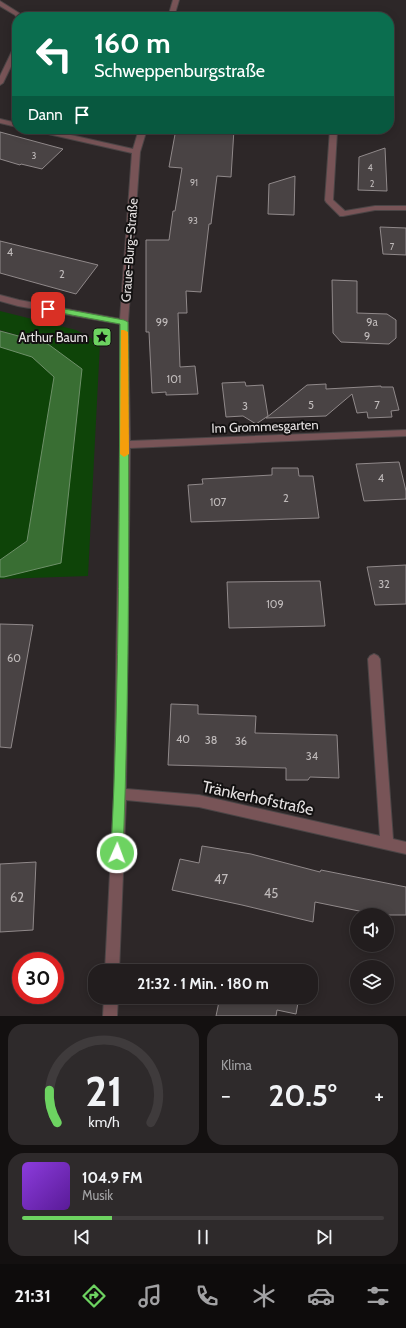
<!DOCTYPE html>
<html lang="de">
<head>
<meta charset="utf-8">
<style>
  body { margin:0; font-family:Cabin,sans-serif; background:#2e2a2b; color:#f1f3f6; height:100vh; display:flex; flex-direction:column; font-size:15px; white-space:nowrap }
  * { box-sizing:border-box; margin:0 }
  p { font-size:13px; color:#a2a2a4 }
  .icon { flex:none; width:22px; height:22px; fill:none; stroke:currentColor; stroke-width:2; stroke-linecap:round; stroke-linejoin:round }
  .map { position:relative; height:1016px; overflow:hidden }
  .details { display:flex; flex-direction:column; gap:8px; padding:8px; background:#131010; flex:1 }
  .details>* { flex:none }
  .guide { position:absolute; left:12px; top:12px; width:382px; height:122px; border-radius:16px; box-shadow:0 2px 10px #0003,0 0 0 1px #3f3b3c; background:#0b6e4f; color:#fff; overflow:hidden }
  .tools { position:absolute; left:350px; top:908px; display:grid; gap:8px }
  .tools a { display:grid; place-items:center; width:44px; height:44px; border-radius:50%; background:#221d1e; box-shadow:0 2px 10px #0003,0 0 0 1px #3f3b3c; font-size:20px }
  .speed { position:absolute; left:12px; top:952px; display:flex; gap:8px; font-size:20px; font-weight:700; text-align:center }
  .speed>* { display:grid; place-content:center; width:52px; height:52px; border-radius:50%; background:#221d1e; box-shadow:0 2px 10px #0003,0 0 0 1px #3f3b3c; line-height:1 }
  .speed .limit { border:6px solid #d22; background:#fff; color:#111 }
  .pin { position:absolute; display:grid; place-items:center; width:34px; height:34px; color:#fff; margin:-17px; border-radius:8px; box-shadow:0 2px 6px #0006 }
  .me { position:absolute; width:44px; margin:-22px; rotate:2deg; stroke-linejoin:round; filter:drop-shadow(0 0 3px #0008) }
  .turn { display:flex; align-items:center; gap:14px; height:84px; padding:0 16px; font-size:18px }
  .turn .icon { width:52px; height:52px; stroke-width:2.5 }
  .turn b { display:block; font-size:28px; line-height:34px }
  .then { display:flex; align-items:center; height:38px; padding:0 16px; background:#0003; gap:8px; font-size:15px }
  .big { font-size:30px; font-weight:700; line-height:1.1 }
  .details .widget { flex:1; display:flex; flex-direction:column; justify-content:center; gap:6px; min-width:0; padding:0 14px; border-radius:16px; background:#2e2a2b }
  .details .dial { align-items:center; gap:0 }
  .dial svg { height:104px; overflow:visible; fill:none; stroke:#3f3b3c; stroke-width:7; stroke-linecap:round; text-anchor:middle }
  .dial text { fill:#f1f3f6; stroke:none }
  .song { display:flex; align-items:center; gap:12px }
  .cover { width:48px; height:48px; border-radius:6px; background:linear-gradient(135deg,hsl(270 70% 55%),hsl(270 70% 35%)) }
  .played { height:4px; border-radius:2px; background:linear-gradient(90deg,#6dd361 25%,#3f3b3c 25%) }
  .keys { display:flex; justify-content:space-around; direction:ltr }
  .heat { display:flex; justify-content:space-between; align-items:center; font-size:22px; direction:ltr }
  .details .tiles { flex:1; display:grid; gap:8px; grid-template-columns:1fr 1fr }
  .widget:last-child { grid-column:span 2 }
  .trip { position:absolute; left:88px; top:964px; width:230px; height:40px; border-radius:16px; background:#221d1e; box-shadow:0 2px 10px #0003,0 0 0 1px #3f3b3c; font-weight:700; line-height:40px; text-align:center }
  .menu { display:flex; height:64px; justify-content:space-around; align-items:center; background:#0e0c0c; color:#a2a2a4 }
  .menu .icon { width:28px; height:28px }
  .menu .on { color:#6dd361 }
  .menu b { font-size:18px; color:#f1f3f6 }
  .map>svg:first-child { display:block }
  .green { fill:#0e4408 }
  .water { fill:#396e33; stroke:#6d9168 }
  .building { fill:#494344; stroke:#90898a }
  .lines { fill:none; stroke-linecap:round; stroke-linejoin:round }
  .street-casing { stroke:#4b4546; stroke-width:2 }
  .street { fill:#785457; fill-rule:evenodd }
  .route { fill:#6dd361; stroke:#47893f }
  .slow { fill:#f59e0b }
  .labels { text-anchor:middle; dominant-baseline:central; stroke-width:4; stroke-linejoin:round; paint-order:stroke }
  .far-number-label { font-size:9px; fill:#bfbaba }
  .number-label { font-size:11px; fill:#bfbaba }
  .street-label { font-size:13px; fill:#e6e2e2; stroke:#131111 }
  .poi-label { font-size:13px; fill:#e6e2e2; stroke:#131111; text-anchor:end }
  .near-number-label { font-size:13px; fill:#bfbaba }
  .near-street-label { font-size:16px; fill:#e6e2e2; stroke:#131111 }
</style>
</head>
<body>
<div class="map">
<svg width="406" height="1016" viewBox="0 0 406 1016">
  <rect width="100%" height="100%" fill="#2d2728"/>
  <g class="green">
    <path d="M0,311L76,330L100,343L88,576L0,579V577H4L61,563L82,369L48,344L0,330Z"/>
    <path d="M0,347L32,357L54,377L27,541L0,560Z"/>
  </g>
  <path class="water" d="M0,331L48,344L82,369L61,563L4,577H0V560L27,541L54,377L32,357L0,347Z"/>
  <g class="building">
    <path d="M176,129H234L231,177L217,176L211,224H209L201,292L186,291L187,313H178L180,367L195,366L198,394L166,395V392L152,393L149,332H146V240H169L173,211H175L182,168L169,167Z"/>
    <path d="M0,132L63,149L42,169L21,164L20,165L0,159Z"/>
    <path d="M385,148L387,191L358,190L359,157Z"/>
    <path d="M295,176L294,215L268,214L269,184Z"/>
    <path d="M380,227L406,228V255L383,254Z"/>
    <path d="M0,241L98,265L76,294L0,273Z"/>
    <path d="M332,280L357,281V313L387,314L396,320V338L389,344L341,342L333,333Z"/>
    <path d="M245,382L246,386L263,385L268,416L256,424L243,416L226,417L222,383Z"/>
    <path d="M326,384V389L381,386V387H393L399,410L391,411L392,417L368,418L367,412L357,413L352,394L326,416L266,418L307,385Z"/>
    <path d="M399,462L406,491V499L364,501L356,464Z"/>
    <path d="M272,468H298L299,476H313L319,518L191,522L188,485L203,484L202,479L272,475Z"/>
    <path d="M406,565V604L375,605L367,567Z"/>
    <path d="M320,581L325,626L229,628L227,582Z"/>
    <path d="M0,624L33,625L11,748L0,747Z"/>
    <path d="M171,704L198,705V714L256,716L255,733L337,735L339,778L310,777L308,780H286V768L168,765Z"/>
    <path d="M202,846L251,854L320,872L321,870L406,887V915H364V912L315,902L313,922L242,905L172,890L180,859L199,863Z"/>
    <path d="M36,862L33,930L0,932V864Z"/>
    <path d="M220,997H299L296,1014L277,1010L276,1016H216Z"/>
  </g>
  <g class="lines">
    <g class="street-casing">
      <g id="street">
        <path d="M173,0H179L174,17H168Z"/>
        <path d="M0,1L19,13L22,17H17V18L15,15L0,6Z"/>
        <path d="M17,45V54L3,83L0,85V76L14,47Z"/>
        <path d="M0,119L17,123V127L0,123Z"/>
        <path d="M31,129H44L133,149L139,129H147L140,152L128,322L130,441L406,430V436L130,448L126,789L199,795L380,836L368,659L370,656L374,654L378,656L380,659L393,839L406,842V854L199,807L126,800L119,971H105L114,794L120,445V324L18,306L0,301V295L19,300L120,319L132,153L35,131Z"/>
        <path d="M330,130H336L337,132L333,200L345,211L375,206H406V210H375L343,216H340L326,202L325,200Z"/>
        <path d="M104,997H118L117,1016H103Z"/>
      </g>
    </g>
    <use href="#street" class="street"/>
  </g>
  <path class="route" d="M48,306L124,320L128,322C129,499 130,676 123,853L121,857L117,858L113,857L111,853C120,677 119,500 120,324L45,310V307Z"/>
  <path class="slow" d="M121,330H124L128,332L129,454L124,457L120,454Z"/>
  <defs>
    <g id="sight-square" transform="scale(1)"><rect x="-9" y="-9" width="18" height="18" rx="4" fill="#6dd361" stroke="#131111"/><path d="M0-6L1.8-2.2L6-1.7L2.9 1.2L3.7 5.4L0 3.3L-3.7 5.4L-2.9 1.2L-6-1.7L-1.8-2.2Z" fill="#111"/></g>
  </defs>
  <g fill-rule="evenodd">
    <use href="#sight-square" x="102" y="337"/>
  </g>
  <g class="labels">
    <g class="far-number-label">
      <text x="34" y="155">3</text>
      <text x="370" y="167">4</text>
      <text x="194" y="182">91</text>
      <text x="372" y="183">2</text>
      <text x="193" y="220">93</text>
      <text x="392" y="246">7</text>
    </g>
    <g class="number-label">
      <text x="10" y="252">4</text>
      <text x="62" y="274">2</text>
      <text x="162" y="322">99</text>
      <text x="372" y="322">9a</text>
      <text x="367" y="336">9</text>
      <text x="174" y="379">101</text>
      <text x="311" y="405">5</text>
      <text x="377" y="405">7</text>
      <text x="245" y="406">3</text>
      <text x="381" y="478">4</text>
      <text x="286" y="498">2</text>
      <text x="218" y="502">107</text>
      <text x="384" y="584">32</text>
      <text x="275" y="604">109</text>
      <text x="14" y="658">60</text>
      <text x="183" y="739">40</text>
      <text x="211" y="740">38</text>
      <text x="241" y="741">36</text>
      <text x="312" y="756">34</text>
    </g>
    <g class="street-label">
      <text transform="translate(129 250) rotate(-86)">Graue-Burg-Straße</text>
      <text transform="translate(265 426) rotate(-2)">Im Grommesgarten</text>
    </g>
    <g class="poi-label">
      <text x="88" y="337">Arthur Baum</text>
    </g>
    <g class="near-number-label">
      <text x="221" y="879">47</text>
      <text x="271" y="893">45</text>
      <text x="17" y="897">62</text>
    </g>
    <g class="near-street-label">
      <text transform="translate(258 798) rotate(12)">Tränkerhofstraße</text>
    </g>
  </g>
</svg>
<div class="tools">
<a><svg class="icon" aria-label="sound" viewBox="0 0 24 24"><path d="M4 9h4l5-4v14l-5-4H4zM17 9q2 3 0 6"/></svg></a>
<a><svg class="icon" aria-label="layers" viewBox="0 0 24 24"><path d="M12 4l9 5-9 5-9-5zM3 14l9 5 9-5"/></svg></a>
</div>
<div class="speed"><div class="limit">30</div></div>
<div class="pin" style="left:48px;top:309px;background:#d93025"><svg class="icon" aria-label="arrive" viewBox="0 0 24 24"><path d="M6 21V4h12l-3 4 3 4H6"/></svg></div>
<svg class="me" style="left:117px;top:853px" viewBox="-20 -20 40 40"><circle r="17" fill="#6dd361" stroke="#fff" stroke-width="3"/><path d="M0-11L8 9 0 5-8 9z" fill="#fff"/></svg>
<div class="trip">21:32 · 1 Min. · 180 m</div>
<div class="guide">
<div class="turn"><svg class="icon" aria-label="left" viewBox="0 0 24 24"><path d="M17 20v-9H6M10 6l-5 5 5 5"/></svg><div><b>160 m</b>Schweppenburgstraße</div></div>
<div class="then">Dann<svg class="icon" aria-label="arrive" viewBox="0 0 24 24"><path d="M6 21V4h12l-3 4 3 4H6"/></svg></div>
</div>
</div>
<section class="details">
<div class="tiles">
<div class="widget dial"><svg viewBox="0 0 100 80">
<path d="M14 69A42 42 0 1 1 86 69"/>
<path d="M14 69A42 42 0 0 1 8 44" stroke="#6dd361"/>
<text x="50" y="56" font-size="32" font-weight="700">21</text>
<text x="50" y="72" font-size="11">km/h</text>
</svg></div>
<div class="widget"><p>Klima</p>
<div class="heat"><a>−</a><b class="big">20.5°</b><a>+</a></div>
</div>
<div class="widget">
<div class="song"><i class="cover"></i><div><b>104.9 FM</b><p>Musik</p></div></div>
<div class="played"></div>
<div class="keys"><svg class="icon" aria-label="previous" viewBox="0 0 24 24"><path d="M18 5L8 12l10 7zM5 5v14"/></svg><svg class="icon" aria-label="pause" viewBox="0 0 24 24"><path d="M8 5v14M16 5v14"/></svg><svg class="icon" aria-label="next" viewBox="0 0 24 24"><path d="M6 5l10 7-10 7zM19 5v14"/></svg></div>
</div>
</div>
</section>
<nav class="menu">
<b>21:31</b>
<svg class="icon on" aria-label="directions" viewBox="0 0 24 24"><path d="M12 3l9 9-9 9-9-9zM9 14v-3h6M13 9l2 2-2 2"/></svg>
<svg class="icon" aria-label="music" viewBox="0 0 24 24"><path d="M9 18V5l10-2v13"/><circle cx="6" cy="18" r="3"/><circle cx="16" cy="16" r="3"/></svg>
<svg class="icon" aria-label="phone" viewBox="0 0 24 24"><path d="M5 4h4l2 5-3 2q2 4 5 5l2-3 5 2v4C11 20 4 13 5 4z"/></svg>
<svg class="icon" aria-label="climate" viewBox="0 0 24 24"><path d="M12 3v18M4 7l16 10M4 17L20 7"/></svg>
<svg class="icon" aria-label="car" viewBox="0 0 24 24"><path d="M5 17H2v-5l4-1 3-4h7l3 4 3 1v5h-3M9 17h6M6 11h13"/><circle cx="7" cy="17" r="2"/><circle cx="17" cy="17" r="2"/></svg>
<svg class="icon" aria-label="filters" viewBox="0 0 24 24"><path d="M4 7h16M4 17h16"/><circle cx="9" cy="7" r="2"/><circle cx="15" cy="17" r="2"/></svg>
</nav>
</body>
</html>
